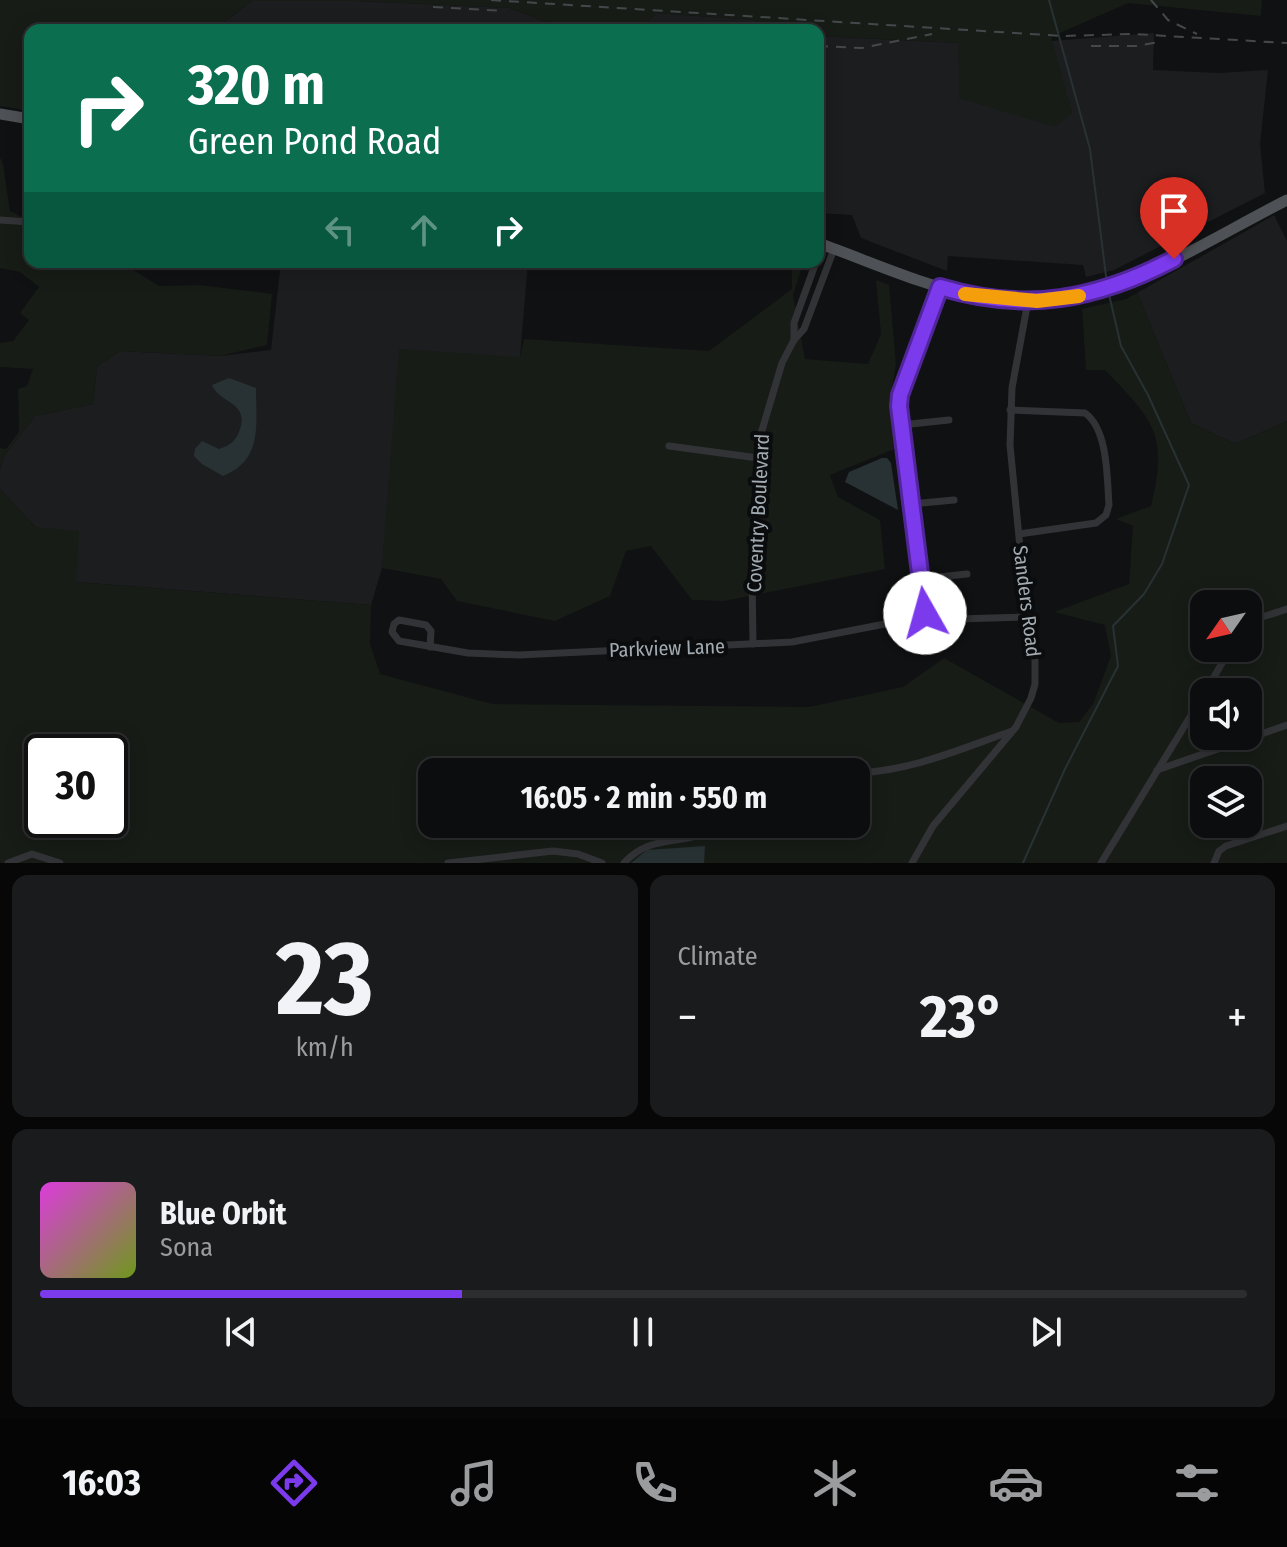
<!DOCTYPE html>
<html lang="en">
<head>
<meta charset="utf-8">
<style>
  body { margin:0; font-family:"Fira Sans Condensed",sans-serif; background:#1a1b1c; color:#f1f3f6; height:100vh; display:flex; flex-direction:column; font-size:30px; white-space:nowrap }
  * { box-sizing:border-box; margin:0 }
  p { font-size:26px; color:#9a9c9e }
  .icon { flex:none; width:44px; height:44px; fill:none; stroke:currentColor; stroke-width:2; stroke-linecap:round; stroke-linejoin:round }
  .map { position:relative; height:863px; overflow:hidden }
  .sheet { display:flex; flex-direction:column; gap:12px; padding:12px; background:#070708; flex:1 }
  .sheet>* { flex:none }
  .banner { position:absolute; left:24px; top:24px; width:800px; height:244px; border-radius:16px; box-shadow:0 4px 20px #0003,0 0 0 2px #2c2d2e; background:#0b6e4f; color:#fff; overflow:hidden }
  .needle { width:52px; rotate:236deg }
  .buttons { position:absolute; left:1190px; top:590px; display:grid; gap:16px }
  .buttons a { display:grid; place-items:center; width:72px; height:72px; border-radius:16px; background:#0c0d0e; box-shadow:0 4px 20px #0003,0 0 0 2px #2c2d2e; font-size:40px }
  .speed { position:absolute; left:24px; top:734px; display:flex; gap:16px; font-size:40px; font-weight:700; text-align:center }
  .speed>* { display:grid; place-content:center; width:104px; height:104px; border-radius:50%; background:#0c0d0e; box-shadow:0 4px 20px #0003,0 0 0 2px #2c2d2e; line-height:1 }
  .speed .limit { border:4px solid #111; border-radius:12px; background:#fff; color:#111 }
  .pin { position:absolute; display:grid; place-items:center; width:68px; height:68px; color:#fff; margin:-82px -34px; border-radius:50% 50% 50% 0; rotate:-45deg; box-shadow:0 0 8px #0007 }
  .pin .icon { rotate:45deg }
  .me { position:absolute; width:88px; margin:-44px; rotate:353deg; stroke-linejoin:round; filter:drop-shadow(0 0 6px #0008) }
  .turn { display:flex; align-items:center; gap:28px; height:168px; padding:0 32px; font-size:36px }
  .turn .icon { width:104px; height:104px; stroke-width:2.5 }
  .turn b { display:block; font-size:56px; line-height:68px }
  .lanes { display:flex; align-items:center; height:76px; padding:0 32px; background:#0003; justify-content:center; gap:40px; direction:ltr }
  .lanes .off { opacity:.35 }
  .big { font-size:60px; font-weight:700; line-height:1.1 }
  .sheet .widget { flex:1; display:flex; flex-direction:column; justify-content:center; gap:12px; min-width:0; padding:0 28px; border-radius:16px; background:#1a1b1c }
  .sheet .dial { align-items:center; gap:0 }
  .dial b { font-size:104px; line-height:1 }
  .song { display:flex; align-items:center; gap:24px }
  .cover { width:96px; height:96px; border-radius:12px; background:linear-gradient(135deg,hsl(300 70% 55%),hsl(80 70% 35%)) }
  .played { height:8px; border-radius:4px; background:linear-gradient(90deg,#7c3aed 35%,#2c2d2e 35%) }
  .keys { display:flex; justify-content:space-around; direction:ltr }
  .heat { display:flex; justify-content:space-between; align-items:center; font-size:44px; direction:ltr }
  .sheet .tiles { flex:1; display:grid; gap:12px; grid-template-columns:1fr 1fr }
  .widget:last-child { grid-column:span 2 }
  .trip { position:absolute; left:418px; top:758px; width:452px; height:80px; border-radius:16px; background:#0c0d0e; box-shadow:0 4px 20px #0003,0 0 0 2px #2c2d2e; font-weight:700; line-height:80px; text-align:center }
  .tabs { display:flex; height:128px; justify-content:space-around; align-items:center; background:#050506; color:#9a9c9e }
  .tabs .icon { width:56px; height:56px }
  .tabs .on { color:#7c3aed }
  .tabs b { font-size:36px; color:#f1f3f6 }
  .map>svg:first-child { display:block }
  .built { fill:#1c1d1f }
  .green { fill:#171c17; fill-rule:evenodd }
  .water { fill:#283234 }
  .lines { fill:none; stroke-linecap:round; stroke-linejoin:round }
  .stream { stroke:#283234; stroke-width:2 }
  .minor { stroke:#323336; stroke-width:7 }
  .primary { stroke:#4e5155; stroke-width:11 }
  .rail { stroke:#45484b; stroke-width:2; stroke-dasharray:10 8; stroke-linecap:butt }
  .route-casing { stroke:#51269a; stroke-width:20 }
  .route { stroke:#7c3aed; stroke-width:14 }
  .slow { stroke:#f59e0b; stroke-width:14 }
  .labels { text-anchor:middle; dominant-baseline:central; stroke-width:8; stroke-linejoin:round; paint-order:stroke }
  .street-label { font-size:20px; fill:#a2abb2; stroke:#0b0c0d }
</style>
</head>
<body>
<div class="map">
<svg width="1287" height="863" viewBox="0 0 1287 863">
  <rect width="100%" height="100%" fill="#101112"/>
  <g class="built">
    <path d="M252,1H357L510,8L567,30H214Z"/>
    <path d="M655,13L755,20V30H642Z"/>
    <path d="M1154,33L1153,70L1219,73L1268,70L1260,144L1265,193L1114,270L1086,277L1083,265L948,256L947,271L861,238L852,215L818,213V36L959,43L1072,113L1051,41Z"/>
    <path d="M1274,215L1287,241V421L1235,444L1191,423L1137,293Z"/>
    <path d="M281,262H528L520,357L389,493L382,568L371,605L76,582L35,527L0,489V470L4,456L35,416L93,404L97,366L120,351L220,356L271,350Z"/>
  </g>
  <g class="green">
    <path d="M0,0H1262L1261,16L1128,3L1051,37L1072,113L1055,127L959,98L958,43L818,36V30H755L754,20L656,13L642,30H567L510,8L357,1H252L214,30H30V111L0,106Z"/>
    <path d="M0,157L3,164L10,211L30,221V262H130L129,267L159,286L200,285L272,294L267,345L220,356L120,351L97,366L93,404L35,416L4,456L0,470V448L6,449L19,432L18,389L27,386L33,369L0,367V343L13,341L29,320L20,313L39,287L20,272L0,268Z"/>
    <path d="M792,262L803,264L793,295L805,359L868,364L881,334L876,280L889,285L896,364L891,394L897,448L830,475L838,497L880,520L885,569L724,601L692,600L651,546L626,551L610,596L555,621L457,601L441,579L382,568L399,349L520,357L524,339L709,351L792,289Z"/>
    <path d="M1137,293L1191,423L1235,444L1287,421V863H0V489L35,527L79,531L76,582L371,605L370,644L380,674L492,704L809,707L903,687L944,658L1059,723L1079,722L1093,704L1111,656L1105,625L1054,612L1129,584L1133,526L1116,519L1151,506C1169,434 1153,420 1105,370H1086L1082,309L1126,299ZM1204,604H1248V648H1204ZM1204,692H1248V736H1204ZM42,752H110V820H42ZM432,772H856V824H432ZM1204,780H1248V824H1204Z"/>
  </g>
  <g class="water">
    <path d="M229,378L256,388C256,425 263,460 223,476L202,464L194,456L195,449L202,441L219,449C231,445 236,441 240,429C249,402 219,403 212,385Z"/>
    <path d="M882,458H887L891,463L898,510L845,482L849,472Z"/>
    <path d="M705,846L704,863H631L647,850Z"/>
  </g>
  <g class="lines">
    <g class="stream">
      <path d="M1049,0L1090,149L1107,284"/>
      <path d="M1023,863L1065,769L1118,666L1113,626L1144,594L1162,564L1189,485L1148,395L1121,346L1108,290"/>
    </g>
    <g class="minor">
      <path d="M0,220L30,222"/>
      <path d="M940,287L900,395L901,425L949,420"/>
      <path d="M794,340V323L816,262"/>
      <path d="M1010,410L1085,413C1108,429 1107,478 1109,505L1106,515L1096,523L1019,534"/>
      <path d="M901,425L911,504L954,500"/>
      <path d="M669,446L758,458"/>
      <path d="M911,504L925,613"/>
      <path d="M920,579L967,574"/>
      <path d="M957,619L1028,617"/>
      <path d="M1248,625L1259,618L1287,609"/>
      <path d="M753,644L752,574L760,437L782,363L794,340L804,329L834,249"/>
      <path d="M430,647L431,631L426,625L399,620L394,624L392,632L399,641L468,653L519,655L792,642L890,623L895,612"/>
      <path d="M1205,692L1231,648"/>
      <path d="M1157,770L1287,725"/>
      <path d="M856,773C911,771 960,749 1012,731"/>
      <path d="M8,863L32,854L60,863"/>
      <path d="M448,863L553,851L578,854L602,863"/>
      <path d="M624,863C651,832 685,848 714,827"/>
      <path d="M912,863L933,826L1016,727L1031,698L1035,684V661L1022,568L1010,445L1012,388L1028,301"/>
      <path d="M1101,863L1204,694"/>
      <path d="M1214,863L1219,851L1226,846L1287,826"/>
    </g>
    <g class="primary">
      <path d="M0,114L30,119"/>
      <path d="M818,243C869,261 921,285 974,296C1094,320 1186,251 1287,200"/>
    </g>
    <g class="rail">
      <path d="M491,0L1062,36L1133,34L1287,43"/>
      <path d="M1151,0L1168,20L1197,34"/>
      <path d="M433,7L505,11"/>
      <path d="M818,46L862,48L932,34"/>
      <path d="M1091,46H1136L1159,42"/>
    </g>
  </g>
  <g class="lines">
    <g class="route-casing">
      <path id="route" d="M925,613L899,406L900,395L940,287C1026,313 1096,300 1174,259"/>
    </g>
    <use href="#route" class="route"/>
    <path class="slow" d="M965,294L1037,301L1079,296"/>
  </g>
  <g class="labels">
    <g class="street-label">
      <text transform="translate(758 513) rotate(-87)">Coventry Boulevard</text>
      <text transform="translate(1027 601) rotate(83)">Sanders Road</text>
      <text transform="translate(667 648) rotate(-2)">Parkview Lane</text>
    </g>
  </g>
</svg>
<div class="buttons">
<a><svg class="needle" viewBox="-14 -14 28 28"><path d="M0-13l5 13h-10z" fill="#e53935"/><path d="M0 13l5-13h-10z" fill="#9a9c9e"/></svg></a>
<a><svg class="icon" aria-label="sound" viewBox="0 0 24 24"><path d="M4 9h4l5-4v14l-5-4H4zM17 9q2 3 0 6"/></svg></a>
<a><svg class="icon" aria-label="layers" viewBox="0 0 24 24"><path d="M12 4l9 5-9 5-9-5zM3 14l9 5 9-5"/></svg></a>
</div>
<div class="speed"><div class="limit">30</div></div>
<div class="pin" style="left:1174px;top:259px;background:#d93025"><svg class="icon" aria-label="arrive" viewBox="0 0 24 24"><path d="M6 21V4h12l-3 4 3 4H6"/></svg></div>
<svg class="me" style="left:925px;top:613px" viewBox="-20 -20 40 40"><circle r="19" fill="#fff"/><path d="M0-13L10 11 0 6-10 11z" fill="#7c3aed"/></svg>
<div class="trip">16:05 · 2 min · 550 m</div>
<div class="banner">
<div class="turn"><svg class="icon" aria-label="right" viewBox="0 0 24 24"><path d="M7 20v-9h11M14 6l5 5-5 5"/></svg><div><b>320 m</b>Green Pond Road</div></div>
<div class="lanes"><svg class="icon off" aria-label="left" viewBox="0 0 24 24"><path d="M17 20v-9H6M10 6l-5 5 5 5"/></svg><svg class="icon off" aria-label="ahead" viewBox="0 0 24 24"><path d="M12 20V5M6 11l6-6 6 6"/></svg><svg class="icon" aria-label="right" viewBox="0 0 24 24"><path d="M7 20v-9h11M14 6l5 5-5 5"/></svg></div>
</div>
</div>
<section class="sheet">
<div class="tiles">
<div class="widget dial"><b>23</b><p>km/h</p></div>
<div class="widget"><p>Climate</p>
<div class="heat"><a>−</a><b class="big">23°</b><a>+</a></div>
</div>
<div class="widget">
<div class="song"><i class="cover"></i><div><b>Blue Orbit</b><p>Sona</p></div></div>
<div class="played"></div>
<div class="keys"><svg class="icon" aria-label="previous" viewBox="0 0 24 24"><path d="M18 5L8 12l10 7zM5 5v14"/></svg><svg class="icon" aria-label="pause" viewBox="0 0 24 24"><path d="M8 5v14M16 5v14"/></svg><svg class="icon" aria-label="next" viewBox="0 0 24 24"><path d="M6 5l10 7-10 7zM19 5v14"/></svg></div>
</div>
</div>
</section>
<nav class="tabs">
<b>16:03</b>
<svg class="icon on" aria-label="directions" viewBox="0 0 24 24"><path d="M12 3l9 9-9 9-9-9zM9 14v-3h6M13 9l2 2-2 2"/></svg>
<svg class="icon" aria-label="music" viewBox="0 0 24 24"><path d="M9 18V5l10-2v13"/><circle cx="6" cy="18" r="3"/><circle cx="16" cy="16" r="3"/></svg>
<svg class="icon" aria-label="phone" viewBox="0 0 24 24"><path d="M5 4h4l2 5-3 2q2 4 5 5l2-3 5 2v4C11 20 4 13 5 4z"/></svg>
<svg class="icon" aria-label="climate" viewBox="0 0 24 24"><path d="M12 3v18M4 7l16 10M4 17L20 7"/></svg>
<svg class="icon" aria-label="car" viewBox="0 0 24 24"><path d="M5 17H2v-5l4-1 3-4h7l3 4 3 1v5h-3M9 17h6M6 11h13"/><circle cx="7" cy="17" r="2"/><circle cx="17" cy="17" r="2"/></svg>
<svg class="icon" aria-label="filters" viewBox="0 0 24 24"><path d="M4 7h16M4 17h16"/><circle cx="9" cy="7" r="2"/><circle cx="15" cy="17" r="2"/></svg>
</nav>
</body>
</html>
